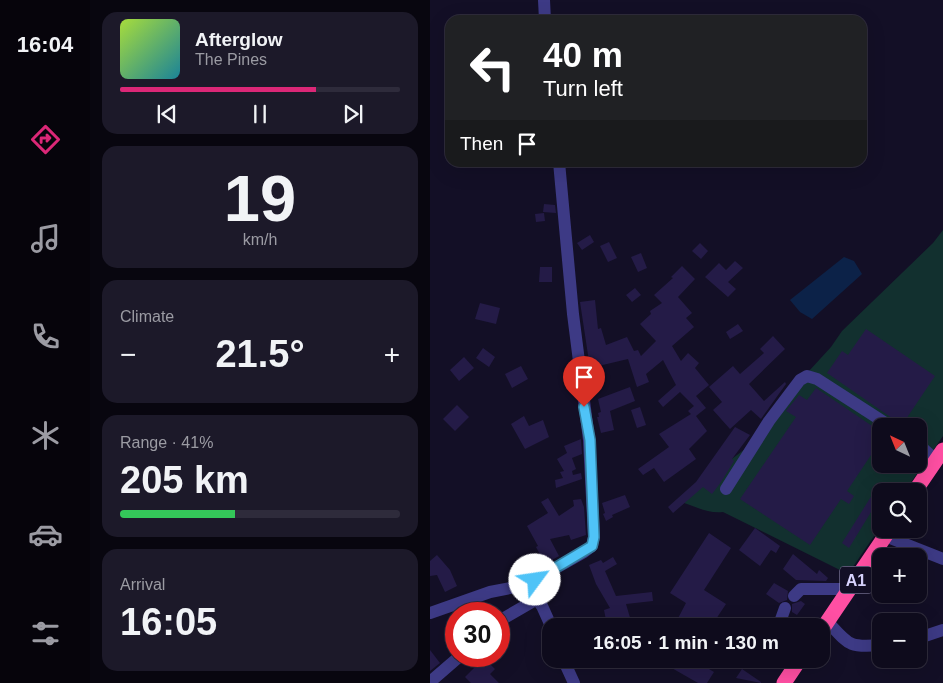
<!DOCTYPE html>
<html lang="en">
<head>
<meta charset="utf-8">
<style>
  body { margin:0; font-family:Arial,sans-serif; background:#1c1929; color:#f1f3f6; height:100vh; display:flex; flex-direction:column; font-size:19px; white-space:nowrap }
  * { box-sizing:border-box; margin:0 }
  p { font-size:16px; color:#9b9ba3 }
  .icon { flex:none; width:28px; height:28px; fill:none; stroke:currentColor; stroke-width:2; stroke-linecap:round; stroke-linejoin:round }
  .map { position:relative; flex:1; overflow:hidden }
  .sheet { display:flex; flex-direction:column; gap:12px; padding:12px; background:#08060f; width:340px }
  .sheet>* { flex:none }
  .top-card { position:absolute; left:15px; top:15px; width:422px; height:152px; border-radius:15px; box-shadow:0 5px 20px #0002,0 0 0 1px #2e2b3b; background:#202124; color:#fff; overflow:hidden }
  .needle { width:32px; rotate:317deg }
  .controls { position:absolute; left:442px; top:418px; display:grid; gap:10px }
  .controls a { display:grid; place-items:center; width:55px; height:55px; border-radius:10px; background:#0e0b1c; box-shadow:0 5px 20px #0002,0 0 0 1px #2e2b3b; font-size:25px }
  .speed { position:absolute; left:15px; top:602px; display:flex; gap:10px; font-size:25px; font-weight:700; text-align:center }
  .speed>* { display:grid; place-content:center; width:65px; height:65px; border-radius:50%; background:#0e0b1c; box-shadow:0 5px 20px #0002,0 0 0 1px #2e2b3b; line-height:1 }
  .speed .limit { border:8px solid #d22; background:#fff; color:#111 }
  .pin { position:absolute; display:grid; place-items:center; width:42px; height:42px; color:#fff; margin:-51px -21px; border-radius:50% 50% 50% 0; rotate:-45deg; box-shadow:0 0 5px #0007 }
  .pin .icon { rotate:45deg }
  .me { position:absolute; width:55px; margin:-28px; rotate:59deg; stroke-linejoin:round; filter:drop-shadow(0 0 4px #0008) }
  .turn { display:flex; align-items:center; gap:18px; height:105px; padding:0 15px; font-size:22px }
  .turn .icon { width:65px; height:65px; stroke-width:2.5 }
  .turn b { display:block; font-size:35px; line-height:42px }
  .then { display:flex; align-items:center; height:48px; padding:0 15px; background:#0003; gap:10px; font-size:19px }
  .big { font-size:38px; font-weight:600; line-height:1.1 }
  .sheet .tile { flex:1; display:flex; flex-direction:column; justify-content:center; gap:8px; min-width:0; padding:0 18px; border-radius:15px; background:#1c1929 }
  .sheet .dial { align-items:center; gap:0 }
  .dial b { font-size:65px; line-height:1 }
  .song { display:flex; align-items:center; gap:15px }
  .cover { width:60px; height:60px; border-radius:8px; background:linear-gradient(135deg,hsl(80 70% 55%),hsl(190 70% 35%)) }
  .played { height:5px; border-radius:2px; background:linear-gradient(90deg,#db2777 70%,#2e2b3b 70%) }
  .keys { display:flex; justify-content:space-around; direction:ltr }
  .heat { display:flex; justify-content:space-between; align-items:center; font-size:28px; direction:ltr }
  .charge { height:8px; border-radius:4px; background:linear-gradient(90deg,#34c759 41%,#2e2b3b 0) }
  .trip { position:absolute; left:112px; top:618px; width:288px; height:50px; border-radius:15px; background:#0e0b1c; box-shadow:0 5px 20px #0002,0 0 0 1px #2e2b3b; font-weight:600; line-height:50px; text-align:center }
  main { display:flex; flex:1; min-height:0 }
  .menu { display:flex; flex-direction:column; width:90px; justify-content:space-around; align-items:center; background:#06040b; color:#9b9ba3 }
  .menu .icon { width:35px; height:35px }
  .menu .selected { color:#db2777 }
  .menu b { font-size:22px; color:#f1f3f6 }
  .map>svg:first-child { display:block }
  .green { fill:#12302f; fill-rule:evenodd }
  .water { fill:#0c2248 }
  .building { fill:#241b47 }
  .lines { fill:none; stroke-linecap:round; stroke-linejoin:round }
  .minor { stroke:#3d3a85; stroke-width:12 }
  .highway { stroke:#ff4fa3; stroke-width:15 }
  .route-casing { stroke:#337fa1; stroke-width:12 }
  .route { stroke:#4fc3f7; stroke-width:9 }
  .labels { text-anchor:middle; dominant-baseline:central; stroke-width:5; stroke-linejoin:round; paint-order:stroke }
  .shield { fill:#130f26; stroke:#9e99be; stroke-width:1 }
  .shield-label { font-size:16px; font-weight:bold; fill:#d9d4ff }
</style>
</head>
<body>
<main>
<nav class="menu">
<b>16:04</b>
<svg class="icon selected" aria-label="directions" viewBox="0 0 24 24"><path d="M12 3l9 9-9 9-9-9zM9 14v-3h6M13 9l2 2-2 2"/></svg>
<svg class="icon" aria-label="music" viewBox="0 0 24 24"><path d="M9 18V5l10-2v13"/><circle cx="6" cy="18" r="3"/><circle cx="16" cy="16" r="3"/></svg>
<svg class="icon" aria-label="phone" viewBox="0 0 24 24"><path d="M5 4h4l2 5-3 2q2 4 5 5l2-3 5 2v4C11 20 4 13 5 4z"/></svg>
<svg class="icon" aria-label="climate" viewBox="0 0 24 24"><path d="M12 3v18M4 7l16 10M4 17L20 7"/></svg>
<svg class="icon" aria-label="car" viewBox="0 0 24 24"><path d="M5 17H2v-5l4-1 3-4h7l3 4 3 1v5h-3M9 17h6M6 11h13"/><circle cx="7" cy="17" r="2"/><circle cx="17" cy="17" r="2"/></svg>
<svg class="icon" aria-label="filters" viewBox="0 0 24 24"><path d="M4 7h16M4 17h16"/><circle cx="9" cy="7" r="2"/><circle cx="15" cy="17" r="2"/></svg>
</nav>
<section class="sheet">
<div class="tile">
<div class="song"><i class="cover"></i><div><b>Afterglow</b><p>The Pines</p></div></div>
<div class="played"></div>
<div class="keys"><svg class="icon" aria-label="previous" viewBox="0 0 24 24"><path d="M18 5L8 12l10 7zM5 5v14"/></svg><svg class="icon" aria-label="pause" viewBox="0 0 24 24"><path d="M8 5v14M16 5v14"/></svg><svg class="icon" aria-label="next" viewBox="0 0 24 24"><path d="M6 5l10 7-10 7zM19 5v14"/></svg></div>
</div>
<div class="tile dial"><b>19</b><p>km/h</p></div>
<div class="tile"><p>Climate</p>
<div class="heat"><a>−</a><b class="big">21.5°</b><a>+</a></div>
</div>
<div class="tile"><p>Range · 41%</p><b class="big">205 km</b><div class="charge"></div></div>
<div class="tile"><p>Arrival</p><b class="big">16:05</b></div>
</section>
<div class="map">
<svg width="513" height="683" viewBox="0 0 513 683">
  <rect width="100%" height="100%" fill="#130f26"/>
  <path class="green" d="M513,230V436L475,491H451V526L418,574L293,512C275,514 263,504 246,501L315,449L368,383L401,347L412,331L503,243ZM451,426H489V464H451Z"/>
  <path class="water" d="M414,257L424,261L432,274L382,319L370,312L360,300Z"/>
  <g class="building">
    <path d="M114,204L125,205L126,213L113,212Z"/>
    <path d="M114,213L115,221L106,222L105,214Z"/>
    <path d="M160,235L164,242L152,250L147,243Z"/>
    <path d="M179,242L187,258L178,262L170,246Z"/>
    <path d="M270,243L278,251L271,259L262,251Z"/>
    <path d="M211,253L217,268L208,272L201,257Z"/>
    <path d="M305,261L313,268L298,282L306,289L298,297L275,277L289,263L296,270Z"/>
    <path d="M252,266L265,279L248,297L262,313L256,318L264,327L242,346L251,361L258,353L269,363L265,368L279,385L266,396L276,408L266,416L277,431L259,449L266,459L234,482L224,468L213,475L208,469L239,447L229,434L261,414L258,411L264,406L250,392L233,407L228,401L246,385L233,360L216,374L219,382L207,387L198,359L160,368L150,302L165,300L168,329L171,328L176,345L197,337L204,351L208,350L211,356L226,341L210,324L221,314L220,311L232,303L224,295L243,278L241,277Z"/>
    <path d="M110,267H122V282H109Z"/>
    <path d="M205,288L211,295L202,302L196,295Z"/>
    <path d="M50,303L70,308L66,324L45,319Z"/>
    <path d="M308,324L313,331L300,339L296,332Z"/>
    <path d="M436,329L505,376L472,425L397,373L412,351L418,355Z"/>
    <path d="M343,336L355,349L319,384L334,401L355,382L356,384L331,419L321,410L300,429L283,410L292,402L279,387L303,366L310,374L334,353L330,349Z"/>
    <path d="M53,348L65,357L59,367L46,358Z"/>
    <path d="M34,357L44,368L29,381L20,370Z"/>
    <path d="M91,366L98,379L82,388L75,374Z"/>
    <path d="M200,387L205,401L180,411L184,430L171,433L167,417H169L168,413L171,412L168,399Z"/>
    <path d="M386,388L451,432V440L417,491L424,496L419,504L411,499L380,545L310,499L366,417L356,411L369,395L377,400Z"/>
    <path d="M27,405L39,417L25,431L13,419Z"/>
    <path d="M210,407L216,425L207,428L201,410Z"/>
    <path d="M94,416L99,426L113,420L119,437L95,449L81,424Z"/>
    <path d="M305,427L320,435L302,459L304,461L291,482L282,494L273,487L243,513L238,507L266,482Z"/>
    <path d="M151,439L152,454L142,458L146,469L142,471L143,475L151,473L152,479L126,488L125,480L133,478L130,472L134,471L127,459L137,453L134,446Z"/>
    <path d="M195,495L200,507L182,515L183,517L176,521L173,514L175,513L172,503Z"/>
    <path d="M442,495L449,499L419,548L412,543Z"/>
    <path d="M118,498L129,516L144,506L143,500L151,499L154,507L156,535L141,540L139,535L120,539L129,556L115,564L106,547L108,546L97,526L118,513L111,502Z"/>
    <path d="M325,528L350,546L346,553L341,550L330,566L309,550Z"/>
    <path d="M279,533L301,548L274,590L296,604L284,622L280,619L276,626H269L262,623L260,626H244L256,603L240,593Z"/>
    <path d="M363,554L387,574L389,570L398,578L396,581L366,580L353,569Z"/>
    <path d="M7,555L20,570L27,586L15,592L7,575L0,576V561Z"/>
    <path d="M183,557L187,564L175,571L186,596L222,592L223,601L196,604L201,621L185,625L176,620L174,610L180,608L166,584L159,565L171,560L173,563Z"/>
    <path d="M344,583L358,591L357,600L349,603L336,594Z"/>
    <path d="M122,584L125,591L115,595L112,587Z"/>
    <path d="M371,601L375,604L367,615L362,612V604Z"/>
    <path d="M0,650L10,663L0,671Z"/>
    <path d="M54,658L65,669L60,674L69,683H41L35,677Z"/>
    <path d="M226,659H262L284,672L277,683H268Z"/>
    <path d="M312,669L331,682V683L306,678Z"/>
  </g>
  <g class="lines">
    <g class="minor">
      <path d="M114,0L115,20"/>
      <path d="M489,445L506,460"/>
      <path d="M296,489L339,421L370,380L377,376L387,379L460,426"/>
      <path d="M455,536L513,559"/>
      <path d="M96,585L154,552L162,546L164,537L159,440L143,314L129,162"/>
      <path d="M364,596L371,589H419"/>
      <path d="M0,613L60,592L96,585L112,606L121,626"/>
      <path d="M69,621L107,599"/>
      <path d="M398,622C419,645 419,648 451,645"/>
      <path d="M350,626V622L355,608"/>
      <path d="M489,638L513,630"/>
      <path d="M133,659L144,683"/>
      <path d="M0,682L30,656"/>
    </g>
    <g class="highway">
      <path d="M485,491L513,450"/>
      <path d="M391,631L460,529"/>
      <path d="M354,683L370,659"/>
    </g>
  </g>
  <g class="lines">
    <g class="route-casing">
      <path id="route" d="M105,580L162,546L164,537L160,440L154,407"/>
    </g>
    <use href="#route" class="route"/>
  </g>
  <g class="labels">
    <rect class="shield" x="410" y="566.5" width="32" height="27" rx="4"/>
    <g class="shield-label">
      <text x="426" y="580">A1</text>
    </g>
  </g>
</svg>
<div class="controls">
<a><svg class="needle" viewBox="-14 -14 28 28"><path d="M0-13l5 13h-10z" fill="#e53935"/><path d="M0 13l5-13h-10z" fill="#9b9ba3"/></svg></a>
<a><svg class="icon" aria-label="search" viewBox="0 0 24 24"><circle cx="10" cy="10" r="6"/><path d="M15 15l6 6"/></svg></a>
<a>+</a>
<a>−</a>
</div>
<div class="speed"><div class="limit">30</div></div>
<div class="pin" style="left:154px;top:407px;background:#d93025"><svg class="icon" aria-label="arrive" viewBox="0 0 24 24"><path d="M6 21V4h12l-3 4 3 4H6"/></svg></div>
<svg class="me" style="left:105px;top:580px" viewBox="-20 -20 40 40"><circle r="19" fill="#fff"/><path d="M0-13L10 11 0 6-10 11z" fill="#4fc3f7"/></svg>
<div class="trip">16:05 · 1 min · 130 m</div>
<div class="top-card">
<div class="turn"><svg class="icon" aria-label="left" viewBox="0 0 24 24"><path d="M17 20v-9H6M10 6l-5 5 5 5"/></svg><div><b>40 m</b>Turn left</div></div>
<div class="then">Then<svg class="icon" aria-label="arrive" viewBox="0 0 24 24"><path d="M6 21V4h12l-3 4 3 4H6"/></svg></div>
</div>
</div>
</main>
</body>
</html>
